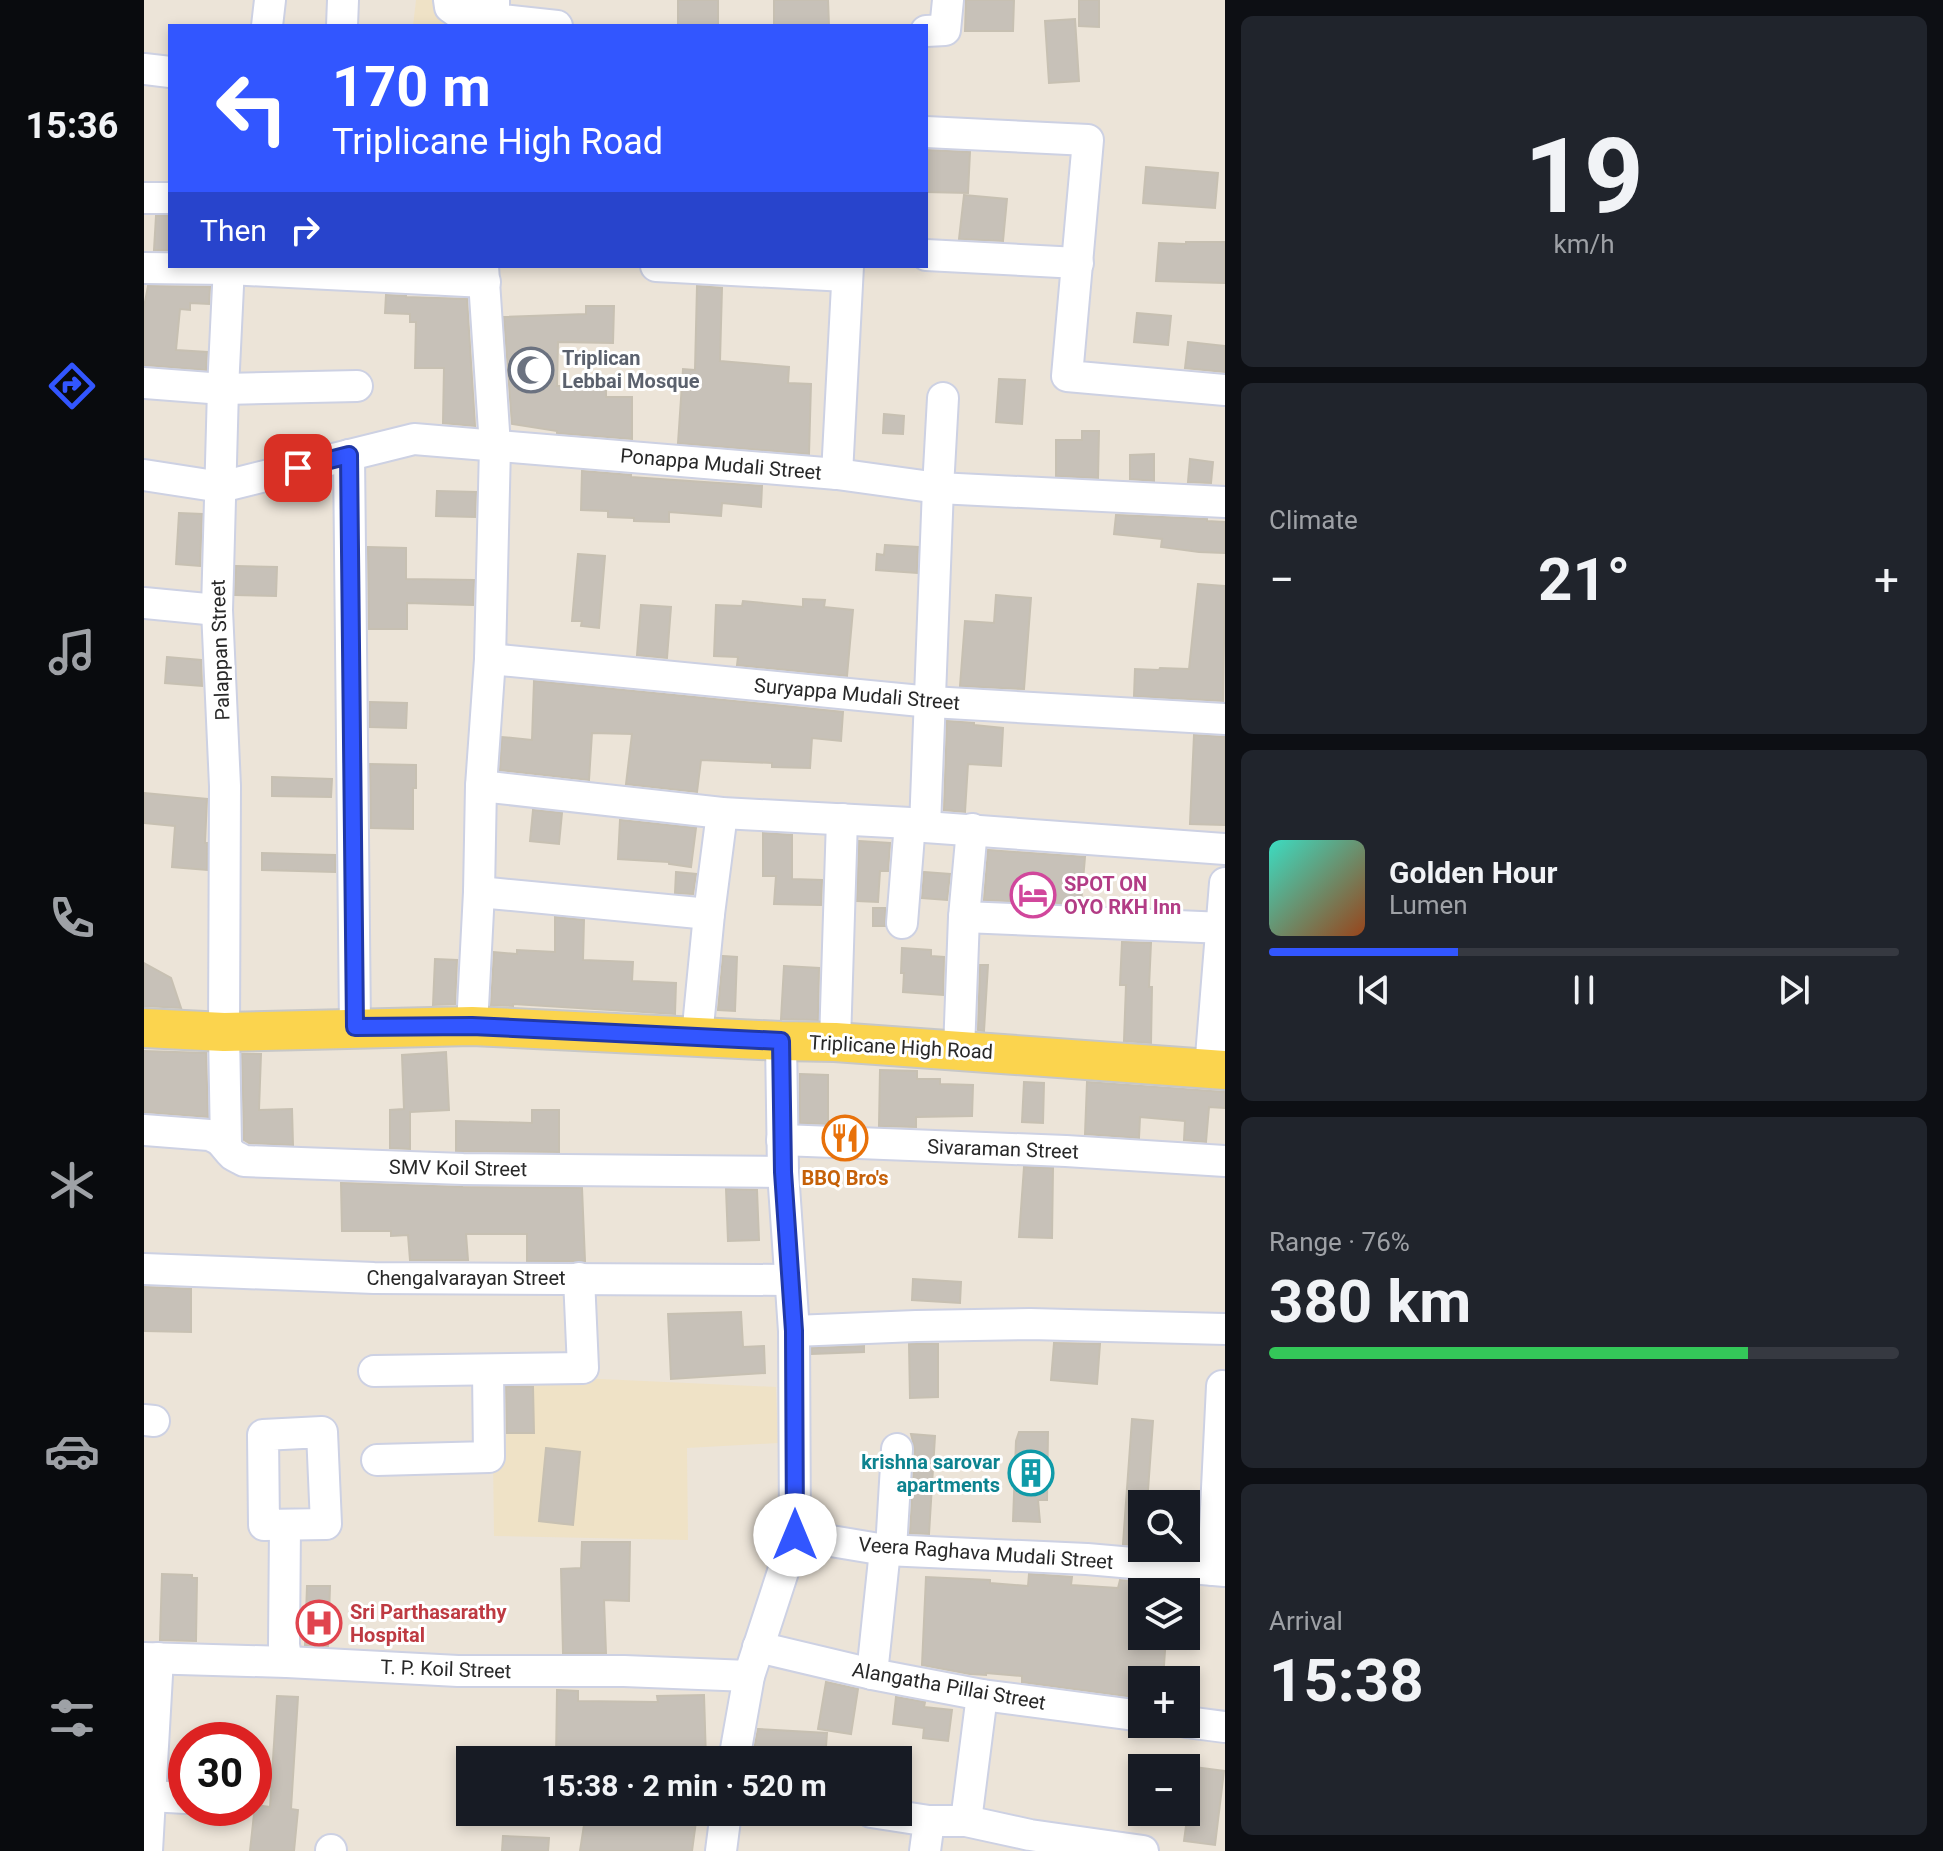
<!DOCTYPE html>
<html lang="en">
<head>
<meta charset="utf-8">
<style>
  body { margin:0; font-family:Roboto,sans-serif; background:#20242c; color:#f1f3f6; height:100vh; display:flex; flex-direction:column; font-size:30px; white-space:nowrap }
  * { box-sizing:border-box; margin:0 }
  p { font-size:26px; color:#9ea1a6 }
  .icon { flex:none; width:44px; height:44px; fill:none; stroke:currentColor; stroke-width:2; stroke-linecap:round; stroke-linejoin:round }
  .map { position:relative; flex:1; overflow:hidden }
  .details { display:flex; flex-direction:column; gap:16px; padding:16px; background:#0d0f14; width:718px }
  .details>* { flex:none }
  .hud { position:absolute; left:24px; top:24px; width:760px; height:244px; border-radius:0px; box-shadow:0 4px 12px #0003; background:#3256ff; color:#fff; overflow:hidden }
  .controls { position:absolute; left:984px; top:1490px; display:grid; gap:16px }
  .controls a { display:grid; place-items:center; width:72px; height:72px; border-radius:0px; background:#171b24; box-shadow:0 4px 12px #0003; font-size:40px }
  .speed { position:absolute; left:24px; top:1722px; display:flex; gap:16px; font-size:40px; font-weight:700; text-align:center }
  .speed>* { display:grid; place-content:center; width:104px; height:104px; border-radius:50%; background:#171b24; box-shadow:0 4px 12px #0003; line-height:1 }
  .speed .limit { border:12px solid #d22; background:#fff; color:#111 }
  .pin { position:absolute; display:grid; place-items:center; width:68px; height:68px; color:#fff; margin:-34px; border-radius:16px; box-shadow:0 4px 12px #0006 }
  .me { position:absolute; width:88px; margin:-44px; rotate:0deg; stroke-linejoin:round; filter:drop-shadow(0 0 6px #0008) }
  .turn { display:flex; align-items:center; gap:28px; height:168px; padding:0 32px; font-size:36px }
  .turn .icon { width:104px; height:104px; stroke-width:2.5 }
  .turn b { display:block; font-size:56px; line-height:68px }
  .then { display:flex; align-items:center; height:76px; padding:0 32px; background:#0003; gap:16px; font-size:30px }
  .big { font-size:60px; font-weight:700; line-height:1.1 }
  .details .widget { flex:1; display:flex; flex-direction:column; justify-content:center; gap:12px; min-width:0; padding:0 28px; border-radius:12px; background:#20242c }
  .details .dial { align-items:center; gap:0 }
  .dial b { font-size:104px; line-height:1 }
  .song { display:flex; align-items:center; gap:24px }
  .cover { width:96px; height:96px; border-radius:12px; background:linear-gradient(135deg,hsl(170 70% 55%),hsl(20 70% 35%)) }
  .played { height:8px; border-radius:4px; background:linear-gradient(90deg,#3256ff 30%,#363941 30%) }
  .keys { display:flex; justify-content:space-around; direction:ltr }
  .heat { display:flex; justify-content:space-between; align-items:center; font-size:44px; direction:ltr }
  .charge { height:12px; border-radius:6px; background:linear-gradient(90deg,#34c759 76%,#363941 0) }
  .trip { position:absolute; left:312px; top:1746px; width:456px; height:80px; border-radius:0px; background:#171b24; box-shadow:0 4px 12px #0003; font-weight:700; line-height:80px; text-align:center }
  main { display:flex; flex:1; min-height:0 }
  .dock { display:flex; flex-direction:column; width:144px; justify-content:space-around; align-items:center; background:#090b0e; color:#9ea1a6 }
  .dock .icon { width:56px; height:56px }
  .dock .current { color:#3256ff }
  .dock b { font-size:36px; color:#f1f3f6 }
  .map>svg:first-child { display:block }
  .education { fill:#efe2c6 }
  .building { fill:#c7c1b8; stroke:#c7c0b2; stroke-width:2 }
  .lines { fill:none; stroke-linecap:round; stroke-linejoin:round }
  .minor-casing { stroke:#cdd1e3; stroke-width:34 }
  .major-casing { stroke:#c7c7c7; stroke-width:42 }
  .minor { stroke:#fff; stroke-width:30 }
  .major { stroke:#fbd44e; stroke-width:38 }
  .route-casing { stroke:#2038a6; stroke-width:20 }
  .route { stroke:#3256ff; stroke-width:14 }
  .labels { text-anchor:middle; dominant-baseline:central; stroke-width:6; stroke-linejoin:round; paint-order:stroke }
  .worship-label { font-size:20px; font-weight:bold; fill:#5b616d; stroke:#fff; text-anchor:start }
  .street-label { font-size:20px; fill:#282828; stroke:#fff }
  .hotel-label { font-size:20px; font-weight:bold; fill:#b23c85; stroke:#fff; text-anchor:start }
  .food-label { font-size:20px; font-weight:bold; fill:#c56008; stroke:#fff }
  .culture-label { font-size:20px; font-weight:bold; fill:#0d838f; stroke:#fff; text-anchor:end }
  .health-label { font-size:20px; font-weight:bold; fill:#be3a42; stroke:#fff; text-anchor:start }
</style>
</head>
<body>
<main>
<nav class="dock">
<b>15:36</b>
<svg class="icon current" aria-label="directions" viewBox="0 0 24 24"><path d="M12 3l9 9-9 9-9-9zM9 14v-3h6M13 9l2 2-2 2"/></svg>
<svg class="icon" aria-label="music" viewBox="0 0 24 24"><path d="M9 18V5l10-2v13"/><circle cx="6" cy="18" r="3"/><circle cx="16" cy="16" r="3"/></svg>
<svg class="icon" aria-label="phone" viewBox="0 0 24 24"><path d="M5 4h4l2 5-3 2q2 4 5 5l2-3 5 2v4C11 20 4 13 5 4z"/></svg>
<svg class="icon" aria-label="climate" viewBox="0 0 24 24"><path d="M12 3v18M4 7l16 10M4 17L20 7"/></svg>
<svg class="icon" aria-label="car" viewBox="0 0 24 24"><path d="M5 17H2v-5l4-1 3-4h7l3 4 3 1v5h-3M9 17h6M6 11h13"/><circle cx="7" cy="17" r="2"/><circle cx="17" cy="17" r="2"/></svg>
<svg class="icon" aria-label="filters" viewBox="0 0 24 24"><path d="M4 7h16M4 17h16"/><circle cx="9" cy="7" r="2"/><circle cx="15" cy="17" r="2"/></svg>
</nav>
<div class="map">
<svg width="1081" height="1851" viewBox="0 0 1081 1851">
  <rect width="100%" height="100%" fill="#ece4d8"/>
  <g class="education">
    <path d="M272,0H343L342,26H269Z"/>
    <path d="M348,1374L632,1387L634,1443L543,1448L544,1540L350,1536Z"/>
  </g>
  <g class="building">
    <rect x="534" y="0" width="40" height="26"/>
    <path d="M630,0H684L685,26H630Z"/>
    <path d="M822,0H870L869,31H821Z"/>
    <path d="M935,0H955V27L935,26Z"/>
    <path d="M931,19L935,81L905,83L901,21Z"/>
    <path d="M782,150L826,152L824,193L782,192Z"/>
    <path d="M1002,167L1074,173L1071,208L999,203Z"/>
    <path d="M820,195L863,199L859,241L815,239Z"/>
    <path d="M12,216H26V250H10Z"/>
    <path d="M1042,242H1081V283L1012,281L1015,243L1042,244Z"/>
    <path d="M4,286L66,287L65,304L46,303V310L36,309L32,350L63,352L62,370L0,365V307Z"/>
    <path d="M553,286L578,288L576,361L645,367L644,383L667,384L665,454L534,443L539,369L551,370Z"/>
    <path d="M242,295L262,296V297L323,299L331,426L299,423L300,368H271L272,322H266V314L241,313Z"/>
    <path d="M442,306H470L469,343L414,342L413,386H462V397H488V439L413,433V431L368,424L360,317L442,314Z"/>
    <path d="M993,313L1027,316L1024,345L990,342Z"/>
    <path d="M1044,342L1081,346V372L1041,368Z"/>
    <path d="M855,379L881,380L878,424L852,422Z"/>
    <path d="M740,414L760,416L759,434L739,433Z"/>
    <path d="M938,431H955L954,478L912,476V440H938Z"/>
    <path d="M1010,454V481L986,479V455Z"/>
    <path d="M1046,459L1069,462L1067,483L1044,482Z"/>
    <path d="M438,471L487,475V477L618,486L617,507L578,503L577,516L525,512V522L490,521V518L464,517V511L437,510Z"/>
    <path d="M293,491L332,492L331,517L292,516Z"/>
    <path d="M35,513L58,514L56,566L32,564Z"/>
    <path d="M972,515L1063,519V521L1081,522V553L1055,552L1017,547L1018,539L970,534Z"/>
    <path d="M741,545L774,547L773,573L732,570L733,554L740,555Z"/>
    <path d="M224,547L262,548V579L330,580L329,605L263,603V629H225Z"/>
    <path d="M434,554L461,556L455,628L437,626L438,621H428Z"/>
    <path d="M92,566L133,567L132,596L91,595Z"/>
    <path d="M1054,584L1081,586L1079,701L990,696L991,669L1015,670L1016,668L1045,669Z"/>
    <path d="M852,595L887,598L880,689L816,686L821,621L850,623Z"/>
    <path d="M659,599L681,600L680,607L709,610L703,676L593,665L594,657L570,656L572,605L598,606L599,601L659,607Z"/>
    <path d="M497,605L527,607L523,658L493,655Z"/>
    <path d="M23,657L57,660L58,686L21,683Z"/>
    <path d="M390,681L699,712L697,741L668,738L666,768L628,767V763L557,760L553,792L482,784L488,734L448,733L445,780L356,770L358,737L388,740Z"/>
    <path d="M226,702L263,703L262,728L226,727Z"/>
    <path d="M803,721L830,723V725L859,728L857,766L824,764L821,812L800,810Z"/>
    <path d="M1050,735L1081,737V825L1046,824Z"/>
    <path d="M226,764L272,765V788H269V829L227,828Z"/>
    <path d="M128,777L188,779L187,797L128,796Z"/>
    <path d="M0,793L63,799L61,843H63V870L28,867L31,826L0,823Z"/>
    <path d="M389,810L418,813L415,844L386,841Z"/>
    <path d="M476,820L552,828L547,867L525,864V862L474,859Z"/>
    <path d="M619,833L648,835V879L678,880L677,905L630,904L632,876H619Z"/>
    <path d="M715,841L746,843L744,871H736L734,902L713,901Z"/>
    <path d="M844,850L941,857L937,904L840,900Z"/>
    <path d="M118,853L191,855V872L118,870Z"/>
    <path d="M532,872L552,874L549,894L531,893Z"/>
    <path d="M780,872L806,874L803,900L778,898Z"/>
    <rect x="729" y="908" width="12" height="18"/>
    <path d="M411,917L440,920L439,960L489,962L488,981L532,983L531,1014L369,1004V1006L347,1005L350,952L373,954V950L411,952Z"/>
    <path d="M978,942L1007,943L1005,987H1008L1007,1043L980,1041L982,985H976Z"/>
    <path d="M758,948L787,950V956L800,957L799,995L759,992L760,973H757Z"/>
    <path d="M579,956L593,957L591,1011L574,1010Z"/>
    <path d="M291,959L313,960L311,1004L289,1005Z"/>
    <path d="M0,963L27,978L37,1008L0,1006Z"/>
    <path d="M836,965H844L840,1031L834,1030Z"/>
    <path d="M640,966L675,968L674,1020L637,1019Z"/>
    <path d="M0,1051L62,1053L64,1117L0,1112Z"/>
    <path d="M302,1052L305,1110L266,1112V1149L246,1148V1110L260,1109L258,1055Z"/>
    <path d="M98,1054H117L115,1110L148,1109L149,1145L105,1143L100,1140Z"/>
    <path d="M736,1070L773,1071V1079H796V1084L829,1085L828,1116L772,1117V1127L735,1126Z"/>
    <path d="M656,1074L684,1075V1124L656,1123Z"/>
    <path d="M880,1082L900,1083L899,1123L878,1122Z"/>
    <path d="M943,1082L1081,1092V1108L1065,1107L1062,1142L1040,1140L1041,1121L996,1117L995,1138L941,1134Z"/>
    <path d="M388,1110H415V1152L312,1151V1121L388,1123Z"/>
    <path d="M880,1167L909,1168L908,1238L875,1237Z"/>
    <path d="M197,1183L319,1187L438,1188L441,1261H383V1234H322L324,1260H266L264,1235L247,1236V1231H198Z"/>
    <path d="M582,1189L613,1190L615,1240L584,1241Z"/>
    <path d="M769,1279L817,1282L816,1303L768,1300Z"/>
    <path d="M0,1287L47,1289V1332L0,1331Z"/>
    <path d="M597,1312L599,1347L620,1346L621,1373L527,1379L524,1314Z"/>
    <path d="M910,1343L956,1344L953,1384L907,1380Z"/>
    <path d="M765,1344H794V1397L766,1398Z"/>
    <path d="M720,1346V1352L668,1354V1348Z"/>
    <path d="M362,1387H389L390,1433H363Z"/>
    <path d="M988,1419L1009,1421L1003,1504H998V1546L979,1544Z"/>
    <path d="M875,1432H904L903,1500H894L896,1522L869,1521L872,1441Z"/>
    <path d="M767,1434L791,1436L785,1534L766,1533L771,1450Z"/>
    <path d="M402,1448L436,1452L429,1525L395,1521Z"/>
    <path d="M438,1542H486L485,1601L460,1600L462,1653H419L417,1569L437,1568Z"/>
    <path d="M18,1574L48,1575V1578H53L52,1641L16,1640Z"/>
    <path d="M885,1574L928,1577L927,1585L974,1588L976,1580L997,1582L998,1636H1022L1019,1680H998V1698L878,1682V1676L842,1673V1675L826,1674L778,1665L782,1577L846,1580V1583L884,1586Z"/>
    <path d="M163,1586H186L184,1646L161,1645Z"/>
    <path d="M682,1682L714,1689L707,1734L674,1729Z"/>
    <path d="M413,1690L434,1691V1701L514,1702L513,1696L560,1695L562,1760H412Z"/>
    <path d="M133,1696L154,1697L147,1809L154,1810L150,1851H106L111,1805L126,1807Z"/>
    <path d="M752,1697L781,1702L780,1707L808,1710L804,1741L779,1738L780,1728L749,1724Z"/>
    <path d="M614,1729L683,1733L681,1760L609,1755Z"/>
    <path d="M1050,1767L1080,1771L1071,1845L1040,1841Z"/>
    <path d="M442,1812L553,1814L548,1851H436Z"/>
    <path d="M359,1836L405,1838L404,1851H358Z"/>
  </g>
  <g class="lines">
    <g class="minor-casing">
      <g id="minor">
        <path d="M305,0L306,7L313,12H337"/>
        <path d="M350,0V19L413,26"/>
        <path d="M123,26L126,0"/>
        <path d="M198,26L199,0"/>
        <path d="M782,31L801,30L804,0"/>
        <path d="M0,69L26,72"/>
        <path d="M782,132L944,140L923,376L1081,390"/>
        <path d="M0,198H26"/>
        <path d="M782,255L934,263"/>
        <path d="M512,266L702,276"/>
        <path d="M0,268L85,269L341,282"/>
        <path d="M0,383L79,389L213,386"/>
        <path d="M205,455L211,1027"/>
        <path d="M693,474L704,266"/>
        <path d="M0,475L77,487L270,439L693,474L794,488L1081,502"/>
        <path d="M0,603L73,610"/>
        <path d="M346,659L787,702L1081,719"/>
        <path d="M337,786L578,813L766,823L781,827L1081,849"/>
        <path d="M781,827L794,488L799,398"/>
        <path d="M335,892L565,914"/>
        <path d="M820,917L1081,928"/>
        <path d="M758,923L766,823"/>
        <path d="M328,1026L335,892L337,786L346,659L351,446L339,266"/>
        <path d="M553,1037L565,914L578,813"/>
        <path d="M691,1042L698,819"/>
        <path d="M815,1050L820,917L828,829"/>
        <path d="M1066,1069L1081,883"/>
        <path d="M0,1130L65,1135C80,1140 79,1146 89,1155C92,1157 97,1159 100,1161L319,1169L639,1172"/>
        <path d="M638,1140L922,1151L1081,1161"/>
        <path d="M82,1145L80,1032L81,786L73,610L79,389L85,266"/>
        <path d="M0,1269L230,1278L645,1280"/>
        <path d="M650,1331L772,1326L886,1324L1081,1329"/>
        <path d="M230,1371L439,1368L435,1278"/>
        <path d="M0,1420L10,1421"/>
        <path d="M178,1432L182,1524L120,1525L119,1435Z"/>
        <path d="M233,1460L345,1457L344,1371"/>
        <path d="M141,1525L140,1645L143,1662"/>
        <path d="M651,1535L741,1550L943,1559L1081,1571"/>
        <path d="M747,1549L753,1449"/>
        <path d="M1069,1570L1078,1386"/>
        <path d="M614,1647L728,1674L838,1695L998,1716"/>
        <path d="M0,1658L143,1662L314,1671H480L605,1676"/>
        <path d="M728,1674L741,1550"/>
        <path d="M1042,1722L1081,1727"/>
        <path d="M590,1760L605,1676L651,1535L650,1331L639,1172L637,1041"/>
        <path d="M5,1796L42,1798"/>
        <path d="M727,1812L785,1821H822L886,1835L999,1851"/>
        <path d="M822,1821L838,1695"/>
        <path d="M3,1851L14,1658"/>
        <path d="M187,1851V1850"/>
        <path d="M577,1851L582,1812"/>
        <path d="M781,1851L785,1821"/>
      </g>
    </g>
    <g class="major-casing">
      <path id="major" d="M0,1028L80,1032L328,1026L637,1041L691,1042L1081,1070"/>
    </g>
    <use href="#minor" class="minor"/>
    <use href="#major" class="major"/>
  </g>
  <g class="lines">
    <g class="route-casing">
      <path id="route" d="M154,468L205,455L211,1027L328,1026L637,1041L639,1172L650,1331L651,1535"/>
    </g>
    <use href="#route" class="route"/>
  </g>
  <defs>
    <g id="mosque-ring" transform="scale(2.3)"><circle r="9.5" fill="#fff" stroke="#6b7280" stroke-width="1.5"/><path d="M3.5-4.9A6 6 0 1 0 3.5 4.9A5 5 0 1 1 3.5-4.9Z" fill="#6b7280"/></g>
    <g id="hotel-ring" transform="scale(2.3)"><circle r="9.5" fill="#fff" stroke="#d1479c" stroke-width="1.5"/><path d="M-6-4.5h1.5V1H6V5H4.5V3h-9V5H-6ZM-4 0a1.8 1.8 0 1 1 3.6 0ZM.5 0V-2.5h3Q6-2.5 6 0Z" fill="#d1479c"/></g>
    <g id="restaurant-ring" transform="scale(2.3)"><circle r="9.5" fill="#fff" stroke="#e8710a" stroke-width="1.5"/><path d="M-5-6h1v4h1v-4h1v4h1v-4h1v5L-1.5 .5V6h-2V.5L-5-1ZM5-6V6H3V1.5H1.5Q1.5-4 5-6Z" fill="#e8710a"/></g>
    <g id="building-ring" transform="scale(2.3)"><circle r="9.5" fill="#fff" stroke="#0f9aa8" stroke-width="1.5"/><path d="M-4-6H4V6H1V3H-1V6H-4ZM-2.5-4.3h1.7v1.8h-1.7ZM.8-4.3h1.7v1.8H.8ZM-2.5-1h1.7V.8h-1.7ZM.8-1h1.7V.8H.8Z" fill="#0f9aa8"/></g>
    <g id="hospital-ring" transform="scale(2.3)"><circle r="9.5" fill="#fff" stroke="#e0444e" stroke-width="1.5"/><path d="M-5-5h3v3.5h4V-5h3V5h-3V1.5h-4V5h-3Z" fill="#e0444e"/></g>
  </defs>
  <g fill-rule="evenodd">
    <use href="#mosque-ring" x="387" y="370"/>
    <use href="#hotel-ring" x="889" y="895"/>
    <use href="#restaurant-ring" x="701" y="1138"/>
    <use href="#building-ring" x="887" y="1473"/>
    <use href="#hospital-ring" x="175" y="1623"/>
  </g>
  <g class="labels">
    <g class="worship-label">
      <text x="418" y="358">Triplican<tspan x="418" dy="23">Lebbai Mosque</tspan></text>
    </g>
    <g class="street-label">
      <text transform="translate(577 464) rotate(5)">Ponappa Mudali Street</text>
      <text transform="translate(76 650) rotate(-92)">Palappan Street</text>
      <text transform="translate(713 694) rotate(5)">Suryappa Mudali Street</text>
      <text transform="translate(757 1047) rotate(3)">Triplicane High Road</text>
      <text transform="translate(859 1149) rotate(2)">Sivaraman Street</text>
      <text transform="translate(314 1168) rotate(1)">SMV Koil Street</text>
      <text x="322" y="1278">Chengalvarayan Street</text>
      <text transform="translate(842 1553) rotate(4)">Veera Raghava Mudali Street</text>
      <text transform="translate(302 1669) rotate(2)">T. P. Koil Street</text>
      <text transform="translate(805 1686) rotate(10)">Alangatha Pillai Street</text>
    </g>
    <g class="hotel-label">
      <text x="920" y="884">SPOT ON<tspan x="920" dy="23">OYO RKH Inn</tspan></text>
    </g>
    <g class="food-label">
      <text x="701" y="1178">BBQ Bro's</text>
    </g>
    <g class="culture-label">
      <text x="856" y="1462">krishna sarovar<tspan x="856" dy="23">apartments</tspan></text>
    </g>
    <g class="health-label">
      <text x="206" y="1612">Sri Parthasarathy<tspan x="206" dy="23">Hospital</tspan></text>
    </g>
  </g>
</svg>
<div class="controls">
<a><svg class="icon" aria-label="search" viewBox="0 0 24 24"><circle cx="10" cy="10" r="6"/><path d="M15 15l6 6"/></svg></a>
<a><svg class="icon" aria-label="layers" viewBox="0 0 24 24"><path d="M12 4l9 5-9 5-9-5zM3 14l9 5 9-5"/></svg></a>
<a>+</a>
<a>−</a>
</div>
<div class="speed"><div class="limit">30</div></div>
<div class="pin" style="left:154px;top:468px;background:#d93025"><svg class="icon" aria-label="arrive" viewBox="0 0 24 24"><path d="M6 21V4h12l-3 4 3 4H6"/></svg></div>
<svg class="me" style="left:651px;top:1535px" viewBox="-20 -20 40 40"><circle r="19" fill="#fff"/><path d="M0-13L10 11 0 6-10 11z" fill="#3256ff"/></svg>
<div class="trip">15:38 · 2 min · 520 m</div>
<div class="hud">
<div class="turn"><svg class="icon" aria-label="left" viewBox="0 0 24 24"><path d="M17 20v-9H6M10 6l-5 5 5 5"/></svg><div><b>170 m</b>Triplicane High Road</div></div>
<div class="then">Then<svg class="icon" aria-label="right" viewBox="0 0 24 24"><path d="M7 20v-9h11M14 6l5 5-5 5"/></svg></div>
</div>
</div>
<section class="details">
<div class="widget dial"><b>19</b><p>km/h</p></div>
<div class="widget"><p>Climate</p>
<div class="heat"><a>−</a><b class="big">21°</b><a>+</a></div>
</div>
<div class="widget">
<div class="song"><i class="cover"></i><div><b>Golden Hour</b><p>Lumen</p></div></div>
<div class="played"></div>
<div class="keys"><svg class="icon" aria-label="previous" viewBox="0 0 24 24"><path d="M18 5L8 12l10 7zM5 5v14"/></svg><svg class="icon" aria-label="pause" viewBox="0 0 24 24"><path d="M8 5v14M16 5v14"/></svg><svg class="icon" aria-label="next" viewBox="0 0 24 24"><path d="M6 5l10 7-10 7zM19 5v14"/></svg></div>
</div>
<div class="widget"><p>Range · 76%</p><b class="big">380 km</b><div class="charge"></div></div>
<div class="widget"><p>Arrival</p><b class="big">15:38</b></div>
</section>
</main>
</body>
</html>
